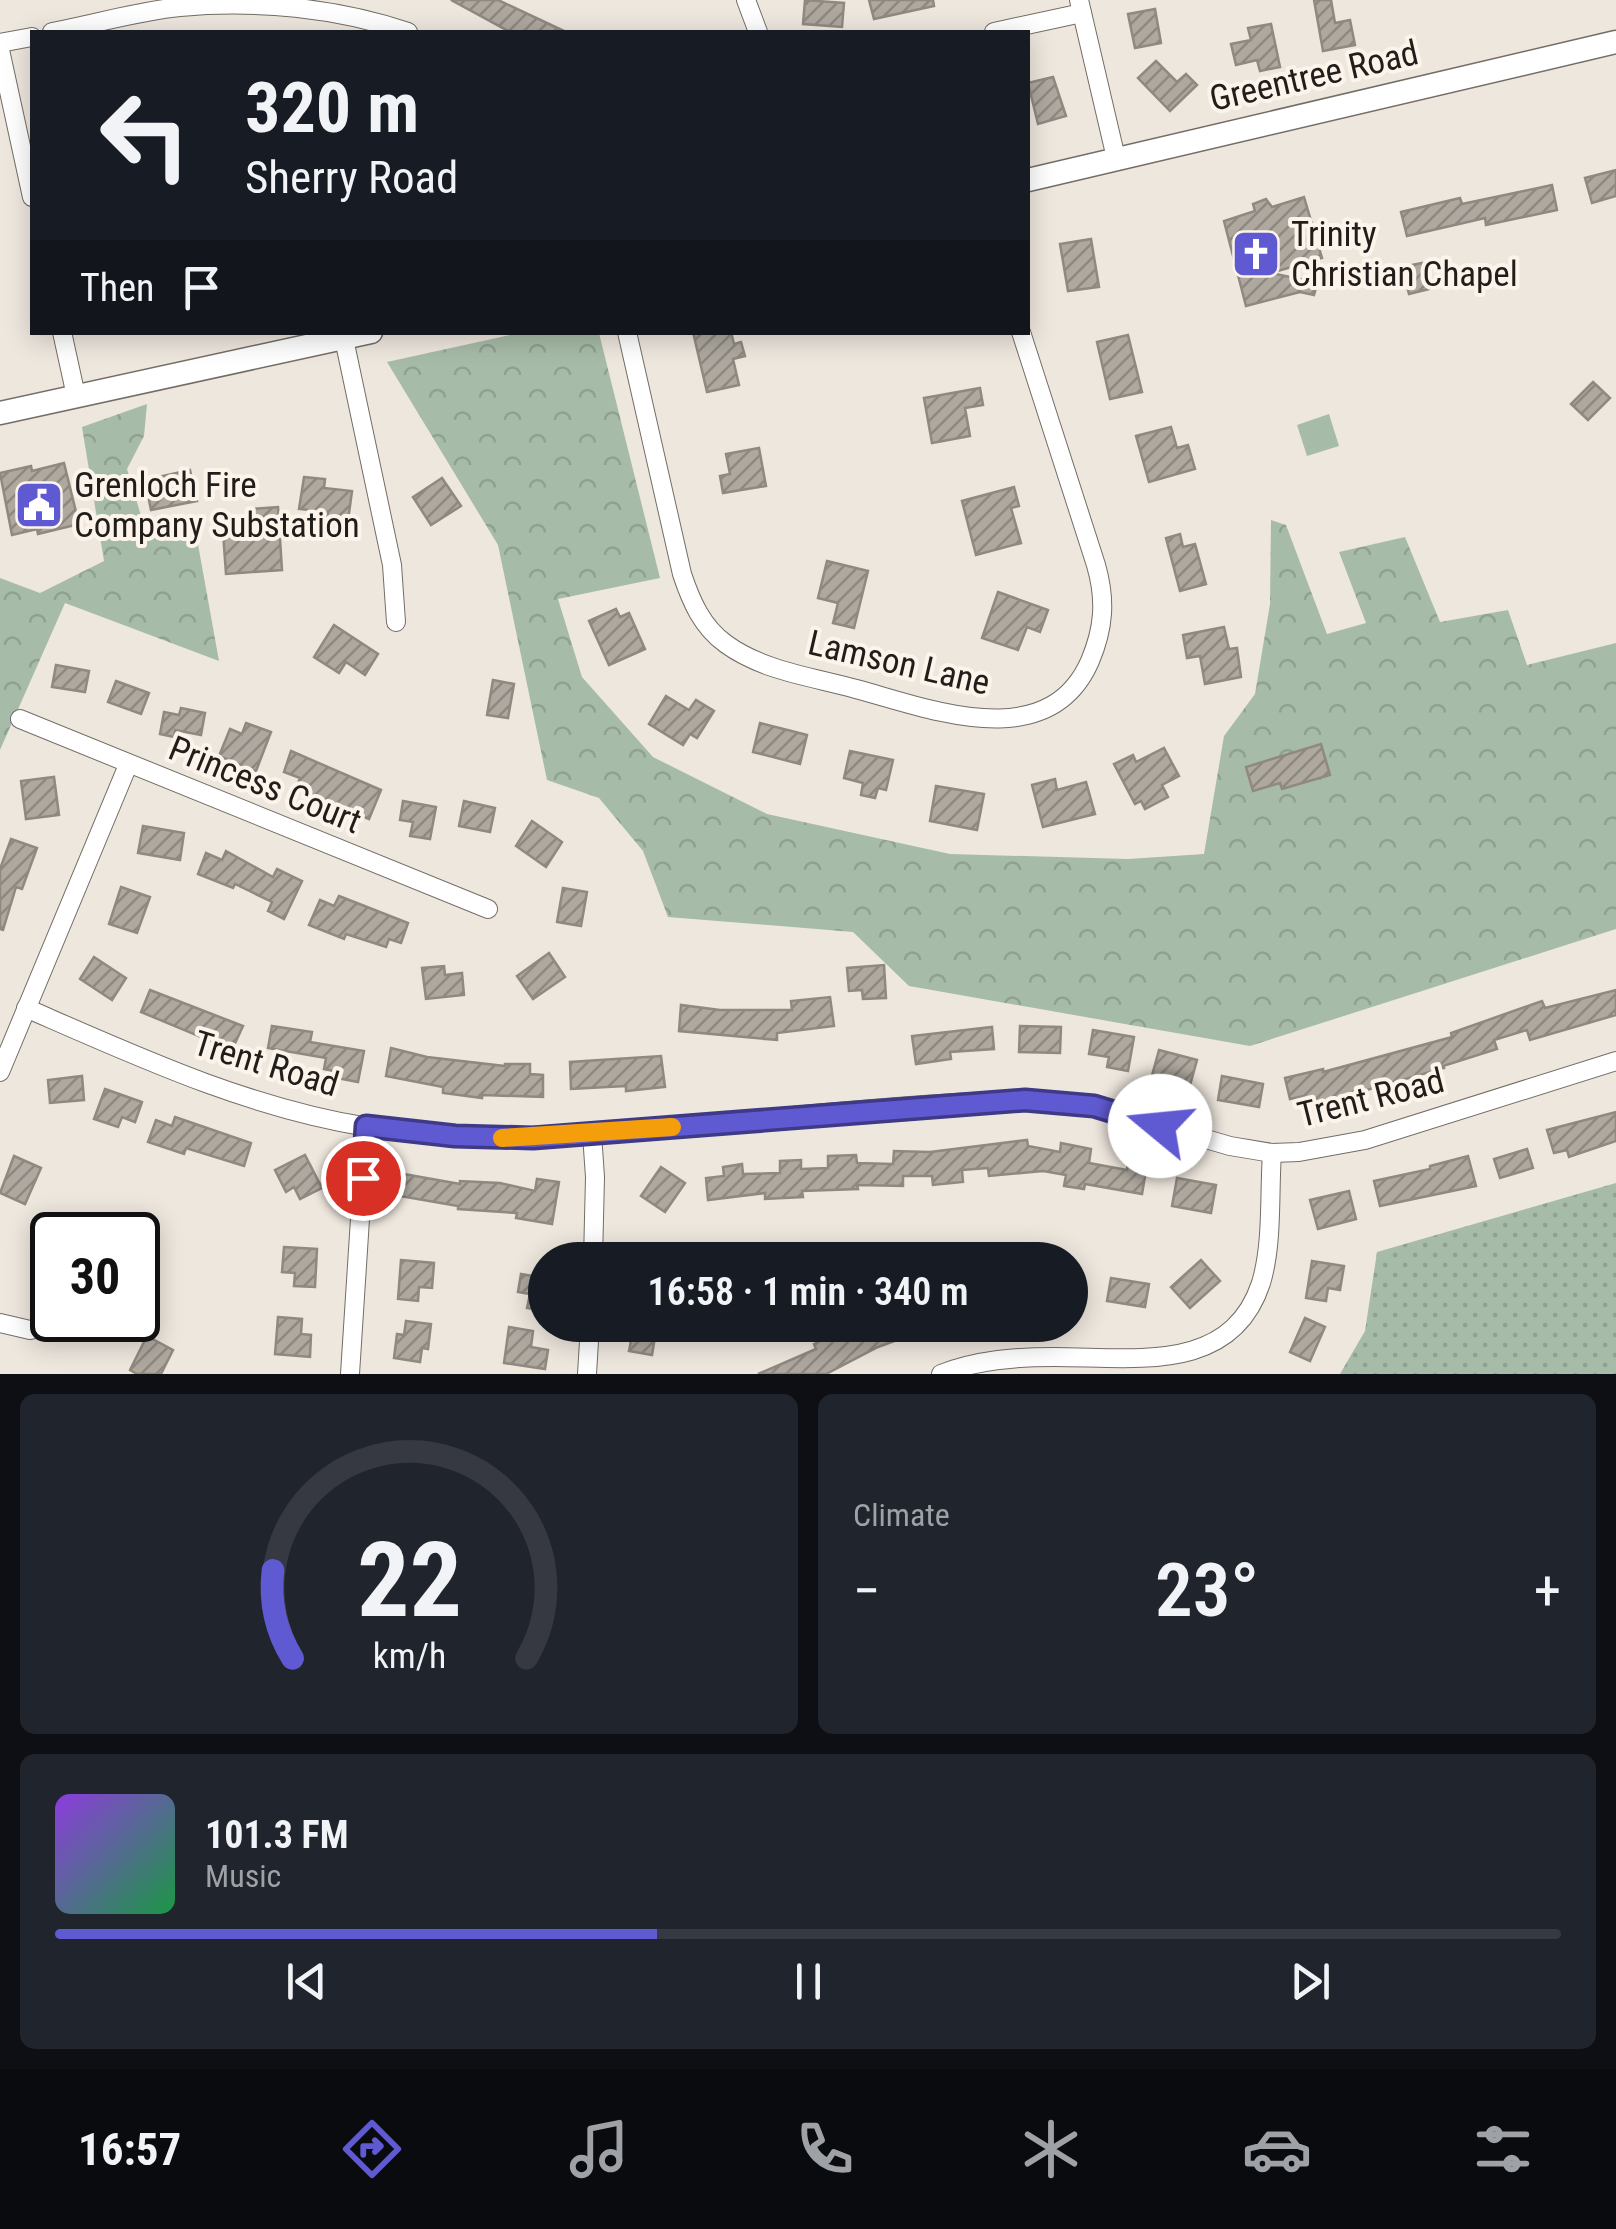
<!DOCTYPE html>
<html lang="en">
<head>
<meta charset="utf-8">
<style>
  body { margin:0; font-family:"Roboto Condensed",sans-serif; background:#20242c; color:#f1f3f6; height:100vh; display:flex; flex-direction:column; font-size:38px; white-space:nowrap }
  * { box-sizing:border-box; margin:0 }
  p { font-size:32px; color:#9ea1a6 }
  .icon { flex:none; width:55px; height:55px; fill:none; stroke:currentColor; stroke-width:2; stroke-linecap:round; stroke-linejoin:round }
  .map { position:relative; height:1374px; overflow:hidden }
  .sheet { display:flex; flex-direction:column; gap:20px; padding:20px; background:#0d0f14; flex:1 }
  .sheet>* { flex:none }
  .banner { position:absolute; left:30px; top:30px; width:1000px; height:305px; border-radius:0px; box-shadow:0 5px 25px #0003; background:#171b24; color:#f1f3f6; overflow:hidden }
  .speed { position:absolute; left:30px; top:1212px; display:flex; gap:20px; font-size:50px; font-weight:700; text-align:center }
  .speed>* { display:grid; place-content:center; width:130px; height:130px; border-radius:50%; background:#171b24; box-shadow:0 5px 25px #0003; line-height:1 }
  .speed .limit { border:5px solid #111; border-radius:15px; background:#fff; color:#111 }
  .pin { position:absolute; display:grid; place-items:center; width:85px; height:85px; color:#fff; margin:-42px; border:5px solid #fff; border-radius:50%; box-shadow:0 2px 10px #0007 }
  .me { position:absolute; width:110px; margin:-55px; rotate:287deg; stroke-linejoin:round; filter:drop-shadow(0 0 8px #0008) }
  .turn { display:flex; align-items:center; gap:35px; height:210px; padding:0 50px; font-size:45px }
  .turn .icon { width:130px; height:130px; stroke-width:2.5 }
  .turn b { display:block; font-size:70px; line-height:85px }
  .then { display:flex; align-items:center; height:95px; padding:0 50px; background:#0003; gap:20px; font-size:38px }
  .big { font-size:75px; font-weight:600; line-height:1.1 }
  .sheet .card { flex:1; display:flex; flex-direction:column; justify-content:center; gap:15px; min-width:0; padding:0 35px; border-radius:15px; background:#20242c }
  .sheet .dial { align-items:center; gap:0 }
  .dial svg { height:260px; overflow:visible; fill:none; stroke:#363941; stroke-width:7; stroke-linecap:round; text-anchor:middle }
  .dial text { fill:#f1f3f6; stroke:none }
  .song { display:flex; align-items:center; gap:30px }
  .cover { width:120px; height:120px; border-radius:15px; background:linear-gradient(135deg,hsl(270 70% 55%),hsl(140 70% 35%)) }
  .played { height:10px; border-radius:5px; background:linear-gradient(90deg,#605ad2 40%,#363941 40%) }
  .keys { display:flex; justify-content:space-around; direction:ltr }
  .heat { display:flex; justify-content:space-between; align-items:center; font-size:55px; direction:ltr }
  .sheet .tiles { flex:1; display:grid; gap:20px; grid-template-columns:1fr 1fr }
  .card:last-child { grid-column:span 2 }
  .trip { position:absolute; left:528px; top:1242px; width:560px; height:100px; border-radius:50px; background:#171b24; box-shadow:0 5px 25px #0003; font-weight:600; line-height:100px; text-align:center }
  .menu { display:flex; height:160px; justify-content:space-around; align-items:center; background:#090b0e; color:#9ea1a6 }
  .menu .icon { width:70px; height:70px }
  .menu .current { color:#605ad2 }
  .menu b { font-size:45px; color:#f1f3f6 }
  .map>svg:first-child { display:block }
  .grass { fill:url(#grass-dots) }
  .forest { fill:url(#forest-crowns) }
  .park { fill:#a7bca8 }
  .building { fill:url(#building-hatch); stroke:#8f8980; stroke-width:2.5 }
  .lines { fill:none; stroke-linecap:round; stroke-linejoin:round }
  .minor-casing { stroke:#736d65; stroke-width:20 }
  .tertiary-casing { stroke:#736d65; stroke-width:25 }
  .minor { stroke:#fff; stroke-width:18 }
  .tertiary { stroke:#fff; stroke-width:22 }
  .route-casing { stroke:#3e3a88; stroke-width:25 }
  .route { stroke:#605ad2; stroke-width:18 }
  .slow { stroke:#f59e0b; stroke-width:18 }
  .labels { text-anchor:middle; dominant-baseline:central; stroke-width:8; stroke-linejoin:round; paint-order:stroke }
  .street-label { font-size:35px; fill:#201d1a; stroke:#fcf4eb }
  .poi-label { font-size:35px; fill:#201d1a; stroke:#fcf4eb; text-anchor:start }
</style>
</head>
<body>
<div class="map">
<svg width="1616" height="1374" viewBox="0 0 1616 1374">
  <defs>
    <pattern id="grass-dots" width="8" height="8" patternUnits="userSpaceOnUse" patternTransform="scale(2.5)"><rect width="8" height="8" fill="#a7bca8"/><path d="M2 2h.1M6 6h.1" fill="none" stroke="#8fa190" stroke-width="1.8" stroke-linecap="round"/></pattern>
    <pattern id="forest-crowns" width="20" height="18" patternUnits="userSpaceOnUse" patternTransform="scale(2.5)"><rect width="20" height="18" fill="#a7bca8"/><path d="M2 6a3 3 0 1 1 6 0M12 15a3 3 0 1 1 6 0" fill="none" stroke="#8fa190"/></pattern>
    <pattern id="building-hatch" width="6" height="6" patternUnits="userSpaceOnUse" patternTransform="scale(2.5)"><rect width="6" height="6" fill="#aea89f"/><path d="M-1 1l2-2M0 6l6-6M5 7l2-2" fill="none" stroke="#8d8881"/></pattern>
  </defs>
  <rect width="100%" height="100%" fill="#eee7de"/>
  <path class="grass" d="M1616,1183V1374H1340L1365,1331L1377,1252Z"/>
  <g class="forest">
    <path d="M519,333H599L660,578L558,599L582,677L653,757L767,814L950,854L1128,859L1204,854L1224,736L1255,694L1270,604L1271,520L1286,525L1327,634L1366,623L1339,552L1405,537L1440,622L1508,610L1527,665L1616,643V929L1250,1046L909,986L853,932L668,917L643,851L599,798L547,780L498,545L387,362Z"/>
    <path d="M147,404L144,436L127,469L142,519L194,522L219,661L65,603L0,750V578L40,593L104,561L82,427Z"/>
  </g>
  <path class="park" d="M1329,414L1339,446L1307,456L1297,425Z"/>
  <g class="building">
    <path d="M451,0H498L566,32H510Z"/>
    <path d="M805,0L844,3L842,27L803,24Z"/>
    <path d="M869,0H933L934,6L874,19Z"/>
    <path d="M1314,0H1331L1335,23L1350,20L1355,45L1323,51Z"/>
    <path d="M1155,9L1161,43L1135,48L1128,14Z"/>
    <path d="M1271,24L1280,67L1260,71L1257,60L1236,65L1231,44L1251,40L1248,28Z"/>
    <path d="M1156,61L1177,82L1186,74L1197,85L1170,111L1138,78Z"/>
    <path d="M1053,77L1066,116L1038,124L1028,83Z"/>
    <path d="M1616,170V196L1592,203L1585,178Z"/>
    <path d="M1552,185L1557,210L1486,225L1485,218L1407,236L1401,212L1460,198L1462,204Z"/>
    <path d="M1304,197L1322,258L1271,273L1328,285L1316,288L1314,295L1300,292L1246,306L1224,221L1255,211L1253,204L1266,199L1272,207Z"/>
    <path d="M1091,239L1099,287L1068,291L1060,244Z"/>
    <path d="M1422,263L1429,289L1409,294L1402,267Z"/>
    <path d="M693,332H731L734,344L741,342L745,356L733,359L739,385L707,392Z"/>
    <path d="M1128,335L1142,392L1110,399L1097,342Z"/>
    <path d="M1593,382L1610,398L1588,420L1571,404Z"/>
    <path d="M980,388L983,405L965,408L970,436L932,443L924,398Z"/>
    <path d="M1171,427L1177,448L1188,445L1195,469L1149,482L1136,436Z"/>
    <path d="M759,448L766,486L723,493L720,476L730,474L726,454Z"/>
    <path d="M64,463L79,524L38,534L37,529L12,535L0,473L31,466L32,471Z"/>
    <path d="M190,470L197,501L151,510L145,480Z"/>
    <path d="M304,477L325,479L324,488L352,491L347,528L326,525L328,512L299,509Z"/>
    <path d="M442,478L461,506L431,525L413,497Z"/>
    <path d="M1014,487L1019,506L1011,508L1021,543L976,555L962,501Z"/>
    <path d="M278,507L282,570L226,574L223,532L254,530L252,509Z"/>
    <path d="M1180,534L1183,547L1195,544L1206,584L1180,591L1166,538Z"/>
    <path d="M827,561L868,571L854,628L833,623L838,603L818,598Z"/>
    <path d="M998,592L1048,610L1040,632L1027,627L1018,650L982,638Z"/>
    <path d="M616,609L620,617L629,613L645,649L609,665L589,621Z"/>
    <path d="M334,625L378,654L365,675L346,662L339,673L314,657Z"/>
    <path d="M1224,627L1229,649L1237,648L1241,677L1205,684L1200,656L1187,658L1183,635Z"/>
    <path d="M56,665L89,671L85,692L52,687Z"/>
    <path d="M493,680L514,684L508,718L487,715Z"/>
    <path d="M116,681L149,693L141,714L108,702Z"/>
    <path d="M666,696L689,710L696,700L714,711L697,738L690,734L683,745L649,724Z"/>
    <path d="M181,708L205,713L201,735L175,730L174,737L160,734L164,712L179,715Z"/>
    <path d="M246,723L271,732L256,771L219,756L230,729L242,734Z"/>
    <path d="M760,723L807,735L800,764L753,752Z"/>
    <path d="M1321,744L1330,775L1282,789L1280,783L1253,791L1246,767Z"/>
    <path d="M1164,748L1179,776L1162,785L1168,797L1145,809L1141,801L1135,804L1114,764L1133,755L1136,762Z"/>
    <path d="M291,751L381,790L369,819L296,788L300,778L284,772Z"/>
    <path d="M850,751L893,760L886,790L878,788L875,798L861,795L863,783L844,778Z"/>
    <path d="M54,777L59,815L26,819L21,781Z"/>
    <path d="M1055,779L1057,790L1086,782L1095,814L1043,827L1032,785Z"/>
    <path d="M936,786L984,794L977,830L930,821Z"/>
    <path d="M403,801L436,807L430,839L410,836L413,822L400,820Z"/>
    <path d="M464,801L495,808L490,832L459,826Z"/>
    <path d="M532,821L562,842L546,867L516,846Z"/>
    <path d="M143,826L184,833L180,860L138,853Z"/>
    <path d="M11,839L37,848L22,889L16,887L3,930L0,929V869Z"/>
    <path d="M226,851L273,877L277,869L302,881L284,919L268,911L272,902L235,884L233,888L198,874L206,853L222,860Z"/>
    <path d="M121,887L150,897L137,933L109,924Z"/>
    <path d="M563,888L587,892L581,926L557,922Z"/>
    <path d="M339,896L408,923L401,943L389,939L386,947L346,934L344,939L309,925L320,900L334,906Z"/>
    <path d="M549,953L565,977L533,999L517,976Z"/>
    <path d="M94,957L126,978L112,1000L80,979Z"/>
    <path d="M884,965L886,998L863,999L862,990L849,991L847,968Z"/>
    <path d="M444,966L445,975L462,973L464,995L426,999L422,968Z"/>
    <path d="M150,990L243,1026L232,1050L141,1012Z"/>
    <path d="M1616,990V1015L1530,1040L1527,1030L1494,1040L1497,1049L1443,1066L1444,1068L1349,1095L1306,1105L1304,1096L1290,1099L1285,1078L1323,1069V1072L1452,1037L1451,1033L1542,1001L1545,1008Z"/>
    <path d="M830,997L834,1026L777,1033V1040L679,1031L681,1005L720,1010H792L791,1001Z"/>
    <path d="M272,1026L312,1032L310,1042L364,1051L358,1082L337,1078L338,1072L324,1069L326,1058L268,1048Z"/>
    <path d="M1020,1026L1061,1027L1060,1053L1019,1052Z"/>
    <path d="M992,1027L994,1049L950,1052L951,1059L916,1064L912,1036Z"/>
    <path d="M1093,1030L1134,1037L1128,1071L1107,1067L1109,1057L1089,1054Z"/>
    <path d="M391,1048L427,1057L505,1066V1064H530V1074L543,1075V1097L482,1095V1098L443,1093V1087L386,1076Z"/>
    <path d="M1159,1050L1197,1060L1189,1089L1151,1079Z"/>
    <path d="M661,1056L665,1087L626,1091V1086L571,1089L570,1062Z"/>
    <path d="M82,1076L84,1100L50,1103L48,1080Z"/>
    <path d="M1222,1076L1263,1084L1259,1107L1218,1100Z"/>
    <path d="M105,1089L142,1102L135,1122L122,1117L118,1127L94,1119Z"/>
    <path d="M1616,1112V1141L1569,1157L1567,1150L1554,1153L1547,1130Z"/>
    <path d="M175,1117L251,1143L244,1166L186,1148L184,1154L148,1142L156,1120L172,1126Z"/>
    <path d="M1027,1140L1028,1146L1060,1152L1061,1143L1091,1149L1089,1163L1127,1170L1128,1161L1147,1165L1142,1194L1085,1184L1084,1189L1064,1186L1066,1175L1043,1171L989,1176L988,1168L962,1170L963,1182L933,1185L932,1176H903V1186L857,1185L858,1189L802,1191L803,1197L765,1199V1193L708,1200L706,1178L724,1176L723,1167L742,1164L743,1174L780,1173V1161L801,1160V1169L828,1168V1156L856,1155L857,1163L893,1164L894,1151L930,1152Z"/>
    <path d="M1527,1149L1533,1168L1500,1178L1494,1159Z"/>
    <path d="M305,1155L322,1188L300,1199L294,1187L286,1192L275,1170Z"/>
    <path d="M14,1156L41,1168L25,1204L0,1193Z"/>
    <path d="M1468,1156L1476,1186L1380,1206L1374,1181L1430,1169V1166Z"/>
    <path d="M661,1167L685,1183L665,1212L641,1196Z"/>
    <path d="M404,1174L460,1184V1181L500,1183L535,1191L537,1179L559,1182L552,1224L516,1218L517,1213L458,1209V1206L400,1196Z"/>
    <path d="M1177,1178L1216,1185L1211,1213L1172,1206Z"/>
    <path d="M1349,1191L1356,1219L1318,1229L1310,1200Z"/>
    <path d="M79,1216L125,1234L124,1235H71Z"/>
    <path d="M284,1247L317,1249L315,1287L294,1286L295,1273L282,1272Z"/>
    <path d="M401,1260L434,1263L432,1288L419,1287L418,1301L398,1299Z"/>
    <path d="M1201,1260L1220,1281L1190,1308L1171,1287Z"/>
    <path d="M1312,1261L1344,1266L1340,1290L1328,1288L1326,1301L1306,1298Z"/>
    <path d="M521,1274L545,1278V1311L527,1308L530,1294L518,1292Z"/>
    <path d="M1111,1278L1149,1284L1145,1307L1107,1301Z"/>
    <path d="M278,1317L302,1319L301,1334L311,1335L310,1357L275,1354Z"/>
    <path d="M1305,1318L1325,1327L1310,1361L1290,1352Z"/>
    <path d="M406,1321L431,1324L428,1349L422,1348L420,1362L394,1358L397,1334L404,1335Z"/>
    <path d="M634,1325H657L652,1355L629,1351Z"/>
    <path d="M852,1325L935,1326L878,1347L826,1374H758L816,1349L814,1344Z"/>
    <path d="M509,1327L533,1331L531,1347L548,1350L545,1369L504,1363Z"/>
    <path d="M147,1336L173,1350L161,1374H137L130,1370Z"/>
  </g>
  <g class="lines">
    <g class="minor-casing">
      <g id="minor">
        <path d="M746,0L758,32"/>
        <path d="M1079,0L1116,158"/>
        <path d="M52,32C95,24 138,11 180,7C256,0 337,8 408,32"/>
        <path d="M994,32L1082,13"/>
        <path d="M0,43L32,37"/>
        <path d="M0,50L32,197"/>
        <path d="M62,332L76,396"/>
        <path d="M627,332L682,574C691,601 702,627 726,644C763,671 813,677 856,689C928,708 1048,757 1090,661C1104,628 1106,600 1096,565L1021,332"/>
        <path d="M344,339L392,565L396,622"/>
        <path d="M20,719L488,909"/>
        <path d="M26,1008C136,1056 248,1108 368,1127C474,1143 579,1135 685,1126C798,1116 912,1103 1025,1100L1093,1106L1230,1146L1272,1153L1299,1152L1365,1140L1616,1061"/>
        <path d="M0,1072L128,765"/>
        <path d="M592,1134L595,1177L593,1260"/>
        <path d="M0,1323L30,1330L74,1322"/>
        <path d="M350,1374L366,1126"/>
        <path d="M587,1374L590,1325"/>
        <path d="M941,1374C977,1360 1015,1357 1054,1357C1136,1357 1231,1374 1261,1283C1273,1243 1269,1194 1272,1153"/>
      </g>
    </g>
    <g class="tertiary-casing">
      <g id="tertiary">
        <path d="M1028,180L1616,42"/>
        <path d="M0,413L371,332"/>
      </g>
    </g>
    <use href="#minor" class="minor"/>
    <use href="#tertiary" class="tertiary"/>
  </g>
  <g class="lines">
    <g class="route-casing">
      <path id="route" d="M363,1178L366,1126L455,1136L533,1138L1025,1100L1094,1106L1160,1126"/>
    </g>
    <use href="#route" class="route"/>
    <path class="slow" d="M502,1138L672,1127"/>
  </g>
  <defs>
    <g id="church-square" transform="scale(2.5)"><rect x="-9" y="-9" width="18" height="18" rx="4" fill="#605ad2" stroke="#fcf4eb"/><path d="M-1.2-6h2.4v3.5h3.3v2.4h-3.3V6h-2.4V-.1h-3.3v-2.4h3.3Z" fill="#fff"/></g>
    <g id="civic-square" transform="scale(2.5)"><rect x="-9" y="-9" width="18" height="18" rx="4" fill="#605ad2" stroke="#fcf4eb"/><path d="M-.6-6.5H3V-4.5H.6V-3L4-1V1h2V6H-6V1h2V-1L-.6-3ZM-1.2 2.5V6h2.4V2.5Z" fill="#fff"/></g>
  </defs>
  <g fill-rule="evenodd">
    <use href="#church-square" x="1256" y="254"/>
    <use href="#civic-square" x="39" y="505"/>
  </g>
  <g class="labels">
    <g class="street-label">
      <text transform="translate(1314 76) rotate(-13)">Greentree Road</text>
      <text transform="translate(899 663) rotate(13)">Lamson Lane</text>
      <text transform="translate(265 785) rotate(22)">Princess Court</text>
      <text transform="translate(266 1064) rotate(17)">Trent Road</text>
      <text transform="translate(1371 1098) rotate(-14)">Trent Road</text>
    </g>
    <g class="poi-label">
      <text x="1291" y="234">Trinity<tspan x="1291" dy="40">Christian Chapel</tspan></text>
      <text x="74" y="485">Grenloch Fire<tspan x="74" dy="40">Company Substation</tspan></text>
    </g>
  </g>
</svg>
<div class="speed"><div class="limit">30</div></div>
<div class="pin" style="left:363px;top:1178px;background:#d93025"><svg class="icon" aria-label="arrive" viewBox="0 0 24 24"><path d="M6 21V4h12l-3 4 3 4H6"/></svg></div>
<svg class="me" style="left:1160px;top:1126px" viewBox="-20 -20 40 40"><circle r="19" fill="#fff"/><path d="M0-13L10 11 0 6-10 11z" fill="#605ad2"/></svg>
<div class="trip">16:58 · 1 min · 340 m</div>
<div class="banner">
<div class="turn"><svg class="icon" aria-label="left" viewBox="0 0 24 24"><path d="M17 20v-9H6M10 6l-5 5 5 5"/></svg><div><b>320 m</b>Sherry Road</div></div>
<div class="then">Then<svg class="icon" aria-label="arrive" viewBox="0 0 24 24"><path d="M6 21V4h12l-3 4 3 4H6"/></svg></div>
</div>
</div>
<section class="sheet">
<div class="tiles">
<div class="card dial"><svg viewBox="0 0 100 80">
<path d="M14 69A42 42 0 1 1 86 69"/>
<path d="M14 69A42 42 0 0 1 8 42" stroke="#605ad2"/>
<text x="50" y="56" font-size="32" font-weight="700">22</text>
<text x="50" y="72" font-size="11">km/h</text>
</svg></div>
<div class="card"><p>Climate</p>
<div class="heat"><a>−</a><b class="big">23°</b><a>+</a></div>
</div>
<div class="card">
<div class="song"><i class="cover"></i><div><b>101.3 FM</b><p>Music</p></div></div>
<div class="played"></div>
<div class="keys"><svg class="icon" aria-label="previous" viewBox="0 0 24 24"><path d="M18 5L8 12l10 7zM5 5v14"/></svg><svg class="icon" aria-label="pause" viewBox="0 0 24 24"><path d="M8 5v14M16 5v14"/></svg><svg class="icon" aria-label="next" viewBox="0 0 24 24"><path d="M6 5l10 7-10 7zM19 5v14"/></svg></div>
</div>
</div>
</section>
<nav class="menu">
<b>16:57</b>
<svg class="icon current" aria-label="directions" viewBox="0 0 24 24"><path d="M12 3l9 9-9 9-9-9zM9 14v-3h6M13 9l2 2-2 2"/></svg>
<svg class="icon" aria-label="music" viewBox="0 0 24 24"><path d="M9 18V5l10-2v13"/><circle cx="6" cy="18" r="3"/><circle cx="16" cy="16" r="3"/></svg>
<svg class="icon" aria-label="phone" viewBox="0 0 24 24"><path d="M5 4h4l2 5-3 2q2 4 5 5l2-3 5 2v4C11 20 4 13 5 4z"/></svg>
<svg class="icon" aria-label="climate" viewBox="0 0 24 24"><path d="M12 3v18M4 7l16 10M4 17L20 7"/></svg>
<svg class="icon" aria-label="car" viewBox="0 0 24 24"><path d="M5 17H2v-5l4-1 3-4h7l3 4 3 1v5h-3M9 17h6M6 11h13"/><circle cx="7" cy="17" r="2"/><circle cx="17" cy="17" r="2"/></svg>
<svg class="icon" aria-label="filters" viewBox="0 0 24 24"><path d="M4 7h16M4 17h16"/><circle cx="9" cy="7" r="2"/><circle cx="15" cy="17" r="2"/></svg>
</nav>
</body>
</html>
